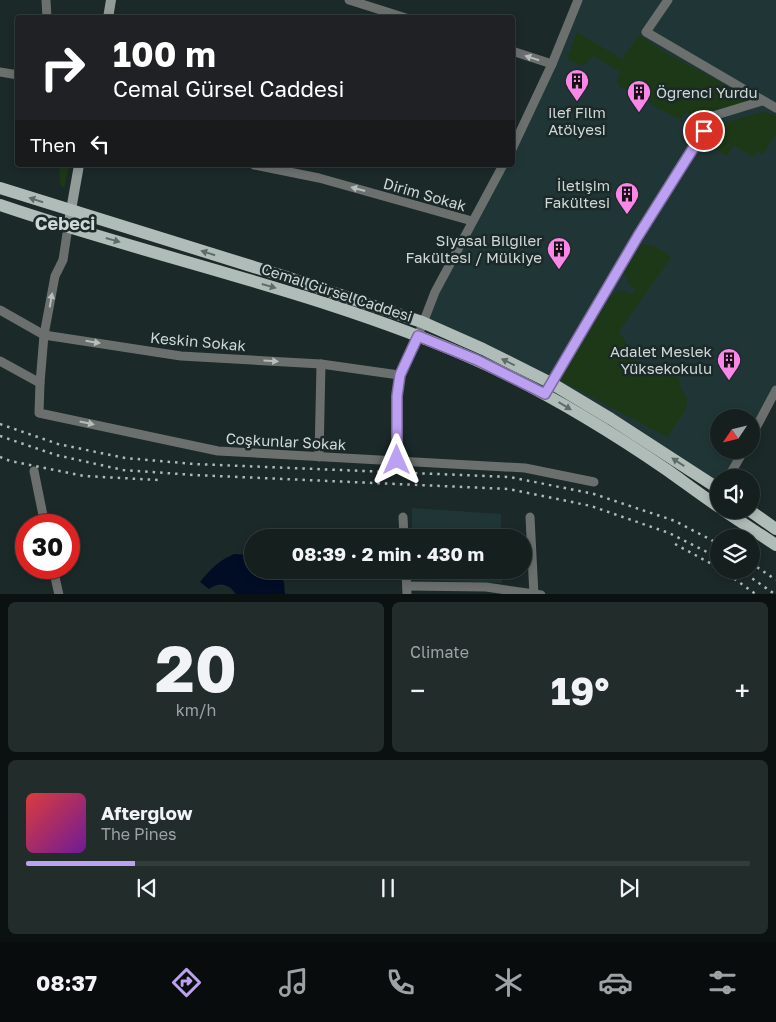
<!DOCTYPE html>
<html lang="en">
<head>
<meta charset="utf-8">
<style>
  body { margin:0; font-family:"Golos Text",sans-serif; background:#212c2b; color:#f1f3f6; height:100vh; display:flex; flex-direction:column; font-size:19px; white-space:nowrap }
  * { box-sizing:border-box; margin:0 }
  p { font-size:16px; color:#9da2a4 }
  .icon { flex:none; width:28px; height:28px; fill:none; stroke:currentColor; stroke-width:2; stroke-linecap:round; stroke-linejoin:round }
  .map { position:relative; height:594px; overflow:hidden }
  .drawer { display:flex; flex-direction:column; gap:8px; padding:8px; background:#0b1110; flex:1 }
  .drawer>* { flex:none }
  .hud { position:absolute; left:15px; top:15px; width:500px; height:152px; border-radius:5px; box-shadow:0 2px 8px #0003,0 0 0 1px #333d3c; background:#202124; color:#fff; overflow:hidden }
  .needle { width:32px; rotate:235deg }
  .controls { position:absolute; left:710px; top:409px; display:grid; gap:10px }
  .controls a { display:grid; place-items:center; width:50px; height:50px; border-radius:50%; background:#141f1e; box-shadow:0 2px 8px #0003,0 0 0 1px #333d3c; font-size:25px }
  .speed { position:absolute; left:15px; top:514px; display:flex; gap:10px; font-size:25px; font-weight:700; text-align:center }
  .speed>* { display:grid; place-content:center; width:65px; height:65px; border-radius:50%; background:#141f1e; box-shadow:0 2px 8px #0003,0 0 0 1px #333d3c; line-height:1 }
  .speed .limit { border:8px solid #d22; background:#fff; color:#111 }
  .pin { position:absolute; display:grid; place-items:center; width:42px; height:42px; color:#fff; margin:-21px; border:2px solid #fff; border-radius:50%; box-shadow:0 1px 5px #0007 }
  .me { position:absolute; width:55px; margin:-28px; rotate:0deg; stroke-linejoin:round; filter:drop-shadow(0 0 4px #0008) }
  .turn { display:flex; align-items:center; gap:18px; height:105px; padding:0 15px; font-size:22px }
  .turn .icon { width:65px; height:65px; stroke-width:2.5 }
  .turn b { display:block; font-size:35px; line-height:42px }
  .then { display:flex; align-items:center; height:48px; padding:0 15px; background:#0003; gap:10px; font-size:19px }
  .big { font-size:38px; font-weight:700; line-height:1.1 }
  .drawer .widget { flex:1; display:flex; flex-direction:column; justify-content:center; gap:8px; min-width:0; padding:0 18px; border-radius:8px; background:#212c2b }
  .drawer .dial { align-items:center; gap:0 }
  .dial b { font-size:65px; line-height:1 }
  .song { display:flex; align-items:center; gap:15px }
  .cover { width:60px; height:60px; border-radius:8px; background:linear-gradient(135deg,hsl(0 70% 55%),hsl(280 70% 35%)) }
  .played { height:5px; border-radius:2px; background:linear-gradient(90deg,#bca0f2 15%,#333d3c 15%) }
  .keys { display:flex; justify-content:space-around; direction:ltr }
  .heat { display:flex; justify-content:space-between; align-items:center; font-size:28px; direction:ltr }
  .drawer .tiles { flex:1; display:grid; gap:8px; grid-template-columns:1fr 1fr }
  .widget:last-child { grid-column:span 2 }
  .trip { position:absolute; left:244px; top:529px; width:288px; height:50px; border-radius:25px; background:#141f1e; box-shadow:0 2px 8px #0003,0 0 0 1px #333d3c; font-weight:700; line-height:50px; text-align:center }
  .dock { display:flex; height:80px; justify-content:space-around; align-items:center; background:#080c0c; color:#9da2a4 }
  .dock .icon { width:35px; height:35px }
  .dock .on { color:#bca0f2 }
  .dock b { font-size:22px; color:#f1f3f6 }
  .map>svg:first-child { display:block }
  .built { fill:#203636 }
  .green { fill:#1c3816 }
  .water { fill:#000d25 }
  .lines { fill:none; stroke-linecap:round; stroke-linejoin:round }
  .street { stroke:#6b706e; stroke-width:9 }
  .secondary { stroke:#929b97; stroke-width:10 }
  .primary { stroke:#b0bcb7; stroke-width:12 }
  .rail { stroke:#afb9b8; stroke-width:2.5; stroke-dasharray:2.5 5; stroke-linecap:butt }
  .oneway { fill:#b6bebd }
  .oneway2 { fill:#5e6b68 }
  .route-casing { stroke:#7a689d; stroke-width:12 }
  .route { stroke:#bca0f2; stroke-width:9 }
  .labels { text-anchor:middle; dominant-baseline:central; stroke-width:5; stroke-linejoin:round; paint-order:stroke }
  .poi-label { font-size:15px; fill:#cfd8d7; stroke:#1b2928; text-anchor:end }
  .street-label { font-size:15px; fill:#cfd8d7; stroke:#1b2928 }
  .quarter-label { font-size:18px; font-weight:bold; fill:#cfd8d7; stroke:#1b2928 }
</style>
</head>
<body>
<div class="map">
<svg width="776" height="595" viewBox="0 0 776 595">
  <rect width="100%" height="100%" fill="#1b2928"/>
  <g class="built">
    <path d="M578,0H776V390L751,437V418H719V450H744L728,477L719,478V489L611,419L422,322L503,165H512L513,149Z"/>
    <path d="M412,508L501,514V537H412Z"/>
    <path d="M413,570H502V583L414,580Z"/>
  </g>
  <g class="green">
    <path d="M577,32L622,59L639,35L669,55L746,96L748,99L743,103L714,110L697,118L691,113H686L678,119L618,85L617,80L621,72L593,56L583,66L567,59Z"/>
    <path d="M763,112L776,116V134L763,154L757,152L753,157L734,145L727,156L707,144L720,124Z"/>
    <path d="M59,165H69L64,189L60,184Z"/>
    <path d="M642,244C653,244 663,250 671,258L619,331L626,343L622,354L679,378L680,387L687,398L686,410L667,437L560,380L612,294L623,290L629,294L633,293L636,290L629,285L624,272Z"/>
  </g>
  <path class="water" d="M234,554L252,555V570H277L284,582L285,594H236C229,584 220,581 209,589L200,582C212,568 217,562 234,554Z"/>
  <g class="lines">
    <g class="street">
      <path d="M46,0L47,18"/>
      <path d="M349,0L406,18"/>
      <path d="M668,0L646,32L776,108"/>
      <path d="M512,51L552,64"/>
      <path d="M0,72L18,75"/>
      <path d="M512,149L552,64L578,0"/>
      <path d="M254,165L319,178L472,221"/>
      <path d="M68,227L63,260L55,276L44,335L40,383L39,413L218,451L525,468L594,482"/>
      <path d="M0,310L44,335L181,356L321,364L399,375"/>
      <path d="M0,361L40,383"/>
      <path d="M549,387L676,173L713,116L762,101"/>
      <path d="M751,437L776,390"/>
      <path d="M319,457L321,364"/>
      <path d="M397,460V396L399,375L418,336L435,292L503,165"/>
      <path d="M34,471L45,525"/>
      <path d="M728,478L744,450"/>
      <path d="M403,517L404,538"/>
      <path d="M530,517L534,595"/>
      <path d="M53,568L59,595"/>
      <path d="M406,570L407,595"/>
      <path d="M407,586L486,587L541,595"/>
    </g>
    <g class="secondary">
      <path d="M108,18L111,0"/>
      <path d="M68,227L79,165"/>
    </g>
    <g class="primary">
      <path d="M0,188L283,276L422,322L483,349L551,383L611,419L719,489"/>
      <path d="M0,205C158,259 323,292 476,360C543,390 607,429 667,470C684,482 701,495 719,507"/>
      <path d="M723,510L776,545"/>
      <path d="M749,510L776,529"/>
    </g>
    <g class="rail">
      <path d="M0,424L58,444L125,458L194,464L510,477L594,494L675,521L719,544"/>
      <path d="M0,436L56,455L123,470L194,475L509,489L591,506L669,533L719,558"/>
      <path d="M0,457L10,461L84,476L158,480"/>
      <path d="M675,544L719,568"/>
      <path d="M751,563L776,580"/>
      <path d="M722,570L757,595"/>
      <path d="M740,570L776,595"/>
    </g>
  </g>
  <defs><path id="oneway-solid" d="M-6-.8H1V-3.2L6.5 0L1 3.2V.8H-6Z" transform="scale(1.25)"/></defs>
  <g class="oneway">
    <use href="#oneway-solid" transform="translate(532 58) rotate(-162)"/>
    <use href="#oneway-solid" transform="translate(358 189) rotate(-165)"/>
    <use href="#oneway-solid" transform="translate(51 300) rotate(-80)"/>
    <use href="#oneway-solid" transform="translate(93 342) rotate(9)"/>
    <use href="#oneway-solid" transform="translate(271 361) rotate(3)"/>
    <use href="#oneway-solid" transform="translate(87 423) rotate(12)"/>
  </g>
  <g class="oneway2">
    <use href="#oneway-solid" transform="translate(36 200) rotate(-162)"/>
    <use href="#oneway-solid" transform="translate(113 240) rotate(16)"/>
    <use href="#oneway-solid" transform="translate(208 253) rotate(-163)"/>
    <use href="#oneway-solid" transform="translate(269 286) rotate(16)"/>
    <use href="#oneway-solid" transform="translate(508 362) rotate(-154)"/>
    <use href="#oneway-solid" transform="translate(565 406) rotate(31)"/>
    <use href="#oneway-solid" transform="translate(678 462) rotate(-147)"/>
  </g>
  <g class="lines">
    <g class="route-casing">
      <path id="route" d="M397,460V396L400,375L418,336L477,360L545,394L638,236L704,131"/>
    </g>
    <use href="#route" class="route"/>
  </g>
  <defs>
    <g id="building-pin" transform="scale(1.25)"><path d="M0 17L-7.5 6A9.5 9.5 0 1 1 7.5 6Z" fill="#fa87e8" stroke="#1b2928"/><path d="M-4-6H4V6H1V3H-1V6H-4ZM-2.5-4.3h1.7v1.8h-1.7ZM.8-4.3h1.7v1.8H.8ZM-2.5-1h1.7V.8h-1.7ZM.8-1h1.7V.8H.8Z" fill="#111"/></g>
  </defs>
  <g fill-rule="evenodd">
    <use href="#building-pin" x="577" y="81"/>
    <use href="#building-pin" x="639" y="92"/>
    <use href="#building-pin" x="627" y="194"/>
    <use href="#building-pin" x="559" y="249"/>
    <use href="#building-pin" x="729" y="360"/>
  </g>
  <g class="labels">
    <g class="poi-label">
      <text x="656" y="92" text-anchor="start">Öğrenci Yurdu</text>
      <text x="577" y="112" text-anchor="middle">ilef Film<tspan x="577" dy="17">Atölyesi</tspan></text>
      <text x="610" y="185">İletişim<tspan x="610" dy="17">Fakültesi</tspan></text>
      <text x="542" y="240">Siyasal Bilgiler<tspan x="542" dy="17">Fakültesi / Mülkiye</tspan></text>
      <text x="712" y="351">Adalet Meslek<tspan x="712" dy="17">Yüksekokulu</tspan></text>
    </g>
    <g class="street-label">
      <text transform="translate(425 194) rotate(16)">Dirim Sokak</text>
      <text transform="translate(337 292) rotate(18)">Cemal Gürsel Caddesi</text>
      <text transform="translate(198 341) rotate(5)">Keskin Sokak</text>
      <text transform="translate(286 441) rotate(3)">Coşkunlar Sokak</text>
    </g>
    <g class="quarter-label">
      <text x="65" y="223">Cebeci</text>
    </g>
  </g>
</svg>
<div class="controls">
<a><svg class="needle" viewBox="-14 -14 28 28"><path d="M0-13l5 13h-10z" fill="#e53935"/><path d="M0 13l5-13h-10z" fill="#9da2a4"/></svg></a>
<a><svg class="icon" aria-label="sound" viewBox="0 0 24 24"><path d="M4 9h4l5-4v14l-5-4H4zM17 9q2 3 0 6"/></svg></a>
<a><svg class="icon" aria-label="layers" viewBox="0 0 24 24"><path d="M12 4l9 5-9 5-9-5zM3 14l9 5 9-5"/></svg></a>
</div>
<div class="speed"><div class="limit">30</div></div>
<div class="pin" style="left:704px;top:131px;background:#d93025"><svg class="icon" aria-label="arrive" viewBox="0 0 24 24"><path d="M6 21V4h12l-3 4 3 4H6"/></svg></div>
<svg class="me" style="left:397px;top:460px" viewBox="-20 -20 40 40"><path d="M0-17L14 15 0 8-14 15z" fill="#bca0f2" stroke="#fff" stroke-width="4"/></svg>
<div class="trip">08:39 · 2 min · 430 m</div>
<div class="hud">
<div class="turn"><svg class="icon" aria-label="right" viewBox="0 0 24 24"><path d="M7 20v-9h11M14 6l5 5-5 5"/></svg><div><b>100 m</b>Cemal Gürsel Caddesi</div></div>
<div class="then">Then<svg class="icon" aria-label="left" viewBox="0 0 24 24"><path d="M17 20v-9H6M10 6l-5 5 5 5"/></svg></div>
</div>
</div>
<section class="drawer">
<div class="tiles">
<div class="widget dial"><b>20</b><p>km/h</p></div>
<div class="widget"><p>Climate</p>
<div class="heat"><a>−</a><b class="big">19°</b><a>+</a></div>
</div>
<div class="widget">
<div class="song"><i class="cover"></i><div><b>Afterglow</b><p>The Pines</p></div></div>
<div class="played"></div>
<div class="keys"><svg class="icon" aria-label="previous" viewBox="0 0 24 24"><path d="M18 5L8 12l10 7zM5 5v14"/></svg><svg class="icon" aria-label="pause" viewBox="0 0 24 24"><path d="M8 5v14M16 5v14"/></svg><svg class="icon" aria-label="next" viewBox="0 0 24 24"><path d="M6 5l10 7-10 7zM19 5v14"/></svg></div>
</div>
</div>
</section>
<nav class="dock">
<b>08:37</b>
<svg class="icon on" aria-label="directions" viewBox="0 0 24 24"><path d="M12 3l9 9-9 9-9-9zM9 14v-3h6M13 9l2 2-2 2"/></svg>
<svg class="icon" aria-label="music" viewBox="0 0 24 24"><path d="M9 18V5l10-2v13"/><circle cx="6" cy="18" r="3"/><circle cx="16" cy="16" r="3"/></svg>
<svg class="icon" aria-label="phone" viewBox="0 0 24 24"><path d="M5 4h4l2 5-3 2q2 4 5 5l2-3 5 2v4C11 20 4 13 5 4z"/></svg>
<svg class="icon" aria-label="climate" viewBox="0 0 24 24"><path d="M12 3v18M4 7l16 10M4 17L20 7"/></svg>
<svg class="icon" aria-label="car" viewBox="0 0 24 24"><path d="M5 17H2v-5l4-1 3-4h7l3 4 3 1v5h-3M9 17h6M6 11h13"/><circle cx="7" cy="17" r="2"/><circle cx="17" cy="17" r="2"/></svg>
<svg class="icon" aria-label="filters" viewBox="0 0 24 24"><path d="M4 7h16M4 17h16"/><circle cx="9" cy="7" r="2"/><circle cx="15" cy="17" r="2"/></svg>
</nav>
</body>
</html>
